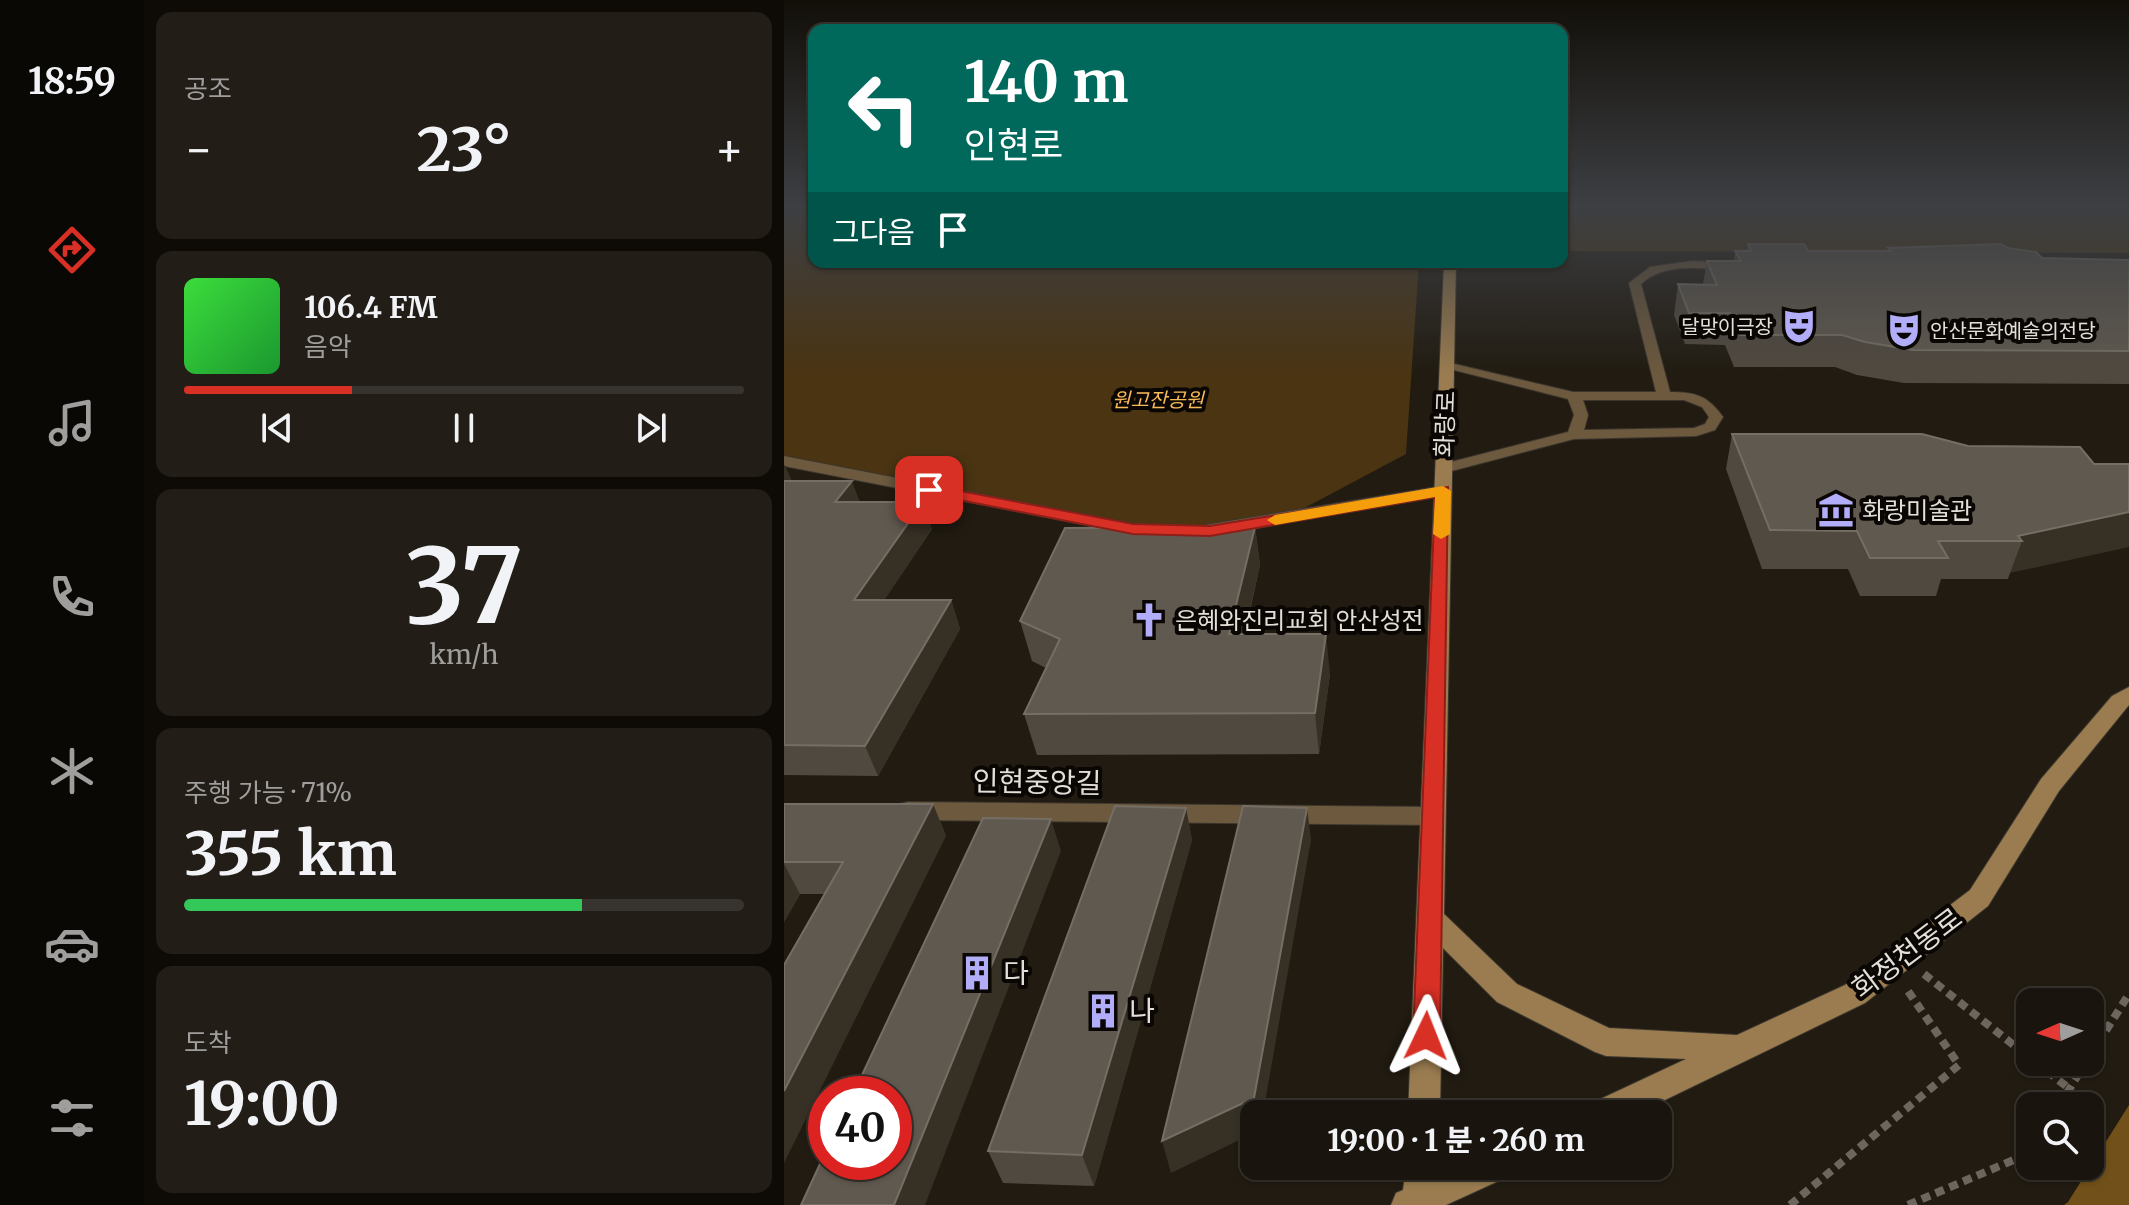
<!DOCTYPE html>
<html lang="ko">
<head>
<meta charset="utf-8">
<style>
  body { margin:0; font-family:Merriweather,"Noto Sans KR",serif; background:#221d16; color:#f1f3f6; height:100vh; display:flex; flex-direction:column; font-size:30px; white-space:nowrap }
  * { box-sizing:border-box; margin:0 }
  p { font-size:26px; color:#9f9e9d }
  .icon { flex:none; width:44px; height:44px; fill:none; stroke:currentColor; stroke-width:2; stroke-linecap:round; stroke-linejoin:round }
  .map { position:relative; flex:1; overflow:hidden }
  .details { display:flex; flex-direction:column; gap:12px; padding:12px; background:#0e0b07; width:640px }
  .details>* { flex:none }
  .top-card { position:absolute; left:24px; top:24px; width:760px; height:244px; border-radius:16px; box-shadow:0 2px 6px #0004,0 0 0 2px #37332e; background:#00695c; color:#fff; overflow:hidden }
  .needle { width:52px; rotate:267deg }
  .fabs { position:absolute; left:1232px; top:988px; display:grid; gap:16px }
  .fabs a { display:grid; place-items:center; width:88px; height:88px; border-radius:16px; background:#19140d; box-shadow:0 2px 6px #0004,0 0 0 2px #37332e; font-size:40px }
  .speed { position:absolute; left:24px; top:1076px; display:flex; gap:16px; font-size:40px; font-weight:700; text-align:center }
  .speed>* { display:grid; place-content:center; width:104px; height:104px; border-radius:50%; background:#19140d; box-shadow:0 2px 6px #0004,0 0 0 2px #37332e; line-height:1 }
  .speed .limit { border:12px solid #d22; background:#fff; color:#111 }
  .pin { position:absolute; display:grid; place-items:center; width:68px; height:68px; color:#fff; margin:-34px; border-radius:16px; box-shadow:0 4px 12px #0006 }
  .me { position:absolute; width:88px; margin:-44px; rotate:2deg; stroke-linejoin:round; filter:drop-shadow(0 0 6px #0008) }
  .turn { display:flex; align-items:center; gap:28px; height:168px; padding:0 24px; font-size:36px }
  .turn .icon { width:104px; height:104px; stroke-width:2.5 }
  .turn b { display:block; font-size:56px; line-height:68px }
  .then { display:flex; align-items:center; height:76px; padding:0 24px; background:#0003; gap:16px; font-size:30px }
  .big { font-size:60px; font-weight:700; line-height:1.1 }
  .details .tile { flex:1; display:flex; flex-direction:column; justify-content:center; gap:12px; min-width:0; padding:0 28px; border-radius:16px; background:#221d16 }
  .details .dial { align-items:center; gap:0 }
  .dial b { font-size:104px; line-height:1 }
  .song { display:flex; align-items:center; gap:24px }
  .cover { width:96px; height:96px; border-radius:12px; background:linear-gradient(135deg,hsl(120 70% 55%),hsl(130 70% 35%)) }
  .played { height:8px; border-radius:4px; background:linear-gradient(90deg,#d93025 30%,#37332e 30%) }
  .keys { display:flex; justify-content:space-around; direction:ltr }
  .heat { display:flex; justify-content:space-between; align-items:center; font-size:44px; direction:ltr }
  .charge { height:12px; border-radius:6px; background:linear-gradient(90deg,#34c759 71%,#37332e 0) }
  .trip { position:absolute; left:456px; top:1100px; width:432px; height:80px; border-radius:16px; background:#19140d; box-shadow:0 2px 6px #0004,0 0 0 2px #37332e; font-weight:700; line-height:80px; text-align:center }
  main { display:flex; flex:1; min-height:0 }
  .tab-bar { display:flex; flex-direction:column; width:144px; justify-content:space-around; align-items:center; background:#0a0805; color:#9f9e9d }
  .tab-bar .icon { width:56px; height:56px }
  .tab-bar .active { color:#d93025 }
  .tab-bar b { font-size:36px; color:#f1f3f6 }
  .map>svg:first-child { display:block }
  .green { fill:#4a3412 }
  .water { fill:#715019 }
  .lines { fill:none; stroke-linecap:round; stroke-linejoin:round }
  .lane-casing { stroke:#3c362d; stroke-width:2 }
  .street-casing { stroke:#3c362d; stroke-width:2 }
  .secondary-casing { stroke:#3c362d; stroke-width:2 }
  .path { stroke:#6c665e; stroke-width:8; stroke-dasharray:9 6; stroke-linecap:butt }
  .lane { fill:#6c593e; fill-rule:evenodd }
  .street { fill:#6c593e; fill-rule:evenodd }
  .secondary { fill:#9a7c50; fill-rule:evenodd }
  .wall { fill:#50493f }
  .shaded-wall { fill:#373025 }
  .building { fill:#60594f; stroke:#746e64; stroke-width:2 }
  .route { fill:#d93025; stroke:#8d1f18; stroke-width:2 }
  .slow { fill:#f59e0b }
  .labels { text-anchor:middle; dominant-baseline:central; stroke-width:8; stroke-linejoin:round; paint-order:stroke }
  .far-poi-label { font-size:20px; fill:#e3ded8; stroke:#090603; text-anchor:end }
  .far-park-label { font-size:20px; font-style:italic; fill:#f8ba59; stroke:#090603 }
  .street-label { font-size:24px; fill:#e3ded8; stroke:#090603 }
  .poi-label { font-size:24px; fill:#e3ded8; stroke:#090603; text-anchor:start }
  .near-street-label { font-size:28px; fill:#e3ded8; stroke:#090603 }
  .near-poi-label { font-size:28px; fill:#e3ded8; stroke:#090603; text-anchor:start }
</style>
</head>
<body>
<main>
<nav class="tab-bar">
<b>18:59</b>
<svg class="icon active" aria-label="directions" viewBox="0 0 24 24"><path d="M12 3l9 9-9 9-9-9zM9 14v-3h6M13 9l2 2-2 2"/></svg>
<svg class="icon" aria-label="music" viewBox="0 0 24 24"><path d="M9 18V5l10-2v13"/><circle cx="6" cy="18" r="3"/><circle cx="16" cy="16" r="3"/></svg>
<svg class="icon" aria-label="phone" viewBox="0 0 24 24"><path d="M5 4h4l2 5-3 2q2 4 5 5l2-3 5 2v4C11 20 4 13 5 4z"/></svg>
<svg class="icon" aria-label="climate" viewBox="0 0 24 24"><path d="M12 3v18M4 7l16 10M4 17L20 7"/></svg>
<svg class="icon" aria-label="car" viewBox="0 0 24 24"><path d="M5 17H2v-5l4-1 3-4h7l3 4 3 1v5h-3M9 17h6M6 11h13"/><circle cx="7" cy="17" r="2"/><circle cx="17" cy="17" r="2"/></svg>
<svg class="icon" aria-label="filters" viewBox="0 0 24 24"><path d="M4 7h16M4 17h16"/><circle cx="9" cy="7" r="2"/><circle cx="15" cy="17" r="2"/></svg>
</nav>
<section class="details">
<div class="tile"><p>공조</p>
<div class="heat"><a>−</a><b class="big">23°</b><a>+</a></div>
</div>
<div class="tile">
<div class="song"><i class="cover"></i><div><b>106.4 FM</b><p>음악</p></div></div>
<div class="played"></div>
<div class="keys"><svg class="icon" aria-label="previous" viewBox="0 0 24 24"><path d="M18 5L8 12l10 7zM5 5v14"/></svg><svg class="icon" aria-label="pause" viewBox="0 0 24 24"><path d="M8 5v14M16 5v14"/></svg><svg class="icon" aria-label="next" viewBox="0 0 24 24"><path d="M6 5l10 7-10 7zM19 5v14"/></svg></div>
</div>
<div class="tile dial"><b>37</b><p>km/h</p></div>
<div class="tile"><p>주행 가능 · 71%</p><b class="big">355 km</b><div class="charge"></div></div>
<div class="tile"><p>도착</p><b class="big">19:00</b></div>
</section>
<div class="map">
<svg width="1345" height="1205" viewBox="0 0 1345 1205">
  <rect width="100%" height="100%" fill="#211b11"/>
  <g class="green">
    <path d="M0,206H30V262H635L622,454L513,512L368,539L0,458Z"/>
    <path d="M778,206H1345V253L778,251Z"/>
  </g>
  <path class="water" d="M1345,1105V1205H1280L1284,1202Z"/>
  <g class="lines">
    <g class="lane-casing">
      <path id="lane" d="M908,261L944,263L950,266L944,269C915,269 880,262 857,284L886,392C912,392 924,396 939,417L931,430L912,436L790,439L660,473L655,471V465L784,432L790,415L784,399L658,367V361L789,392H872L845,283L866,267ZM799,400H900L918,407L925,417L921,424L910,428L800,430L804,415Z"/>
    </g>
    <g class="street-casing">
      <g id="street">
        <path d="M0,456L349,524H370L379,529L370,534H349L0,466Z"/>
        <path d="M659,486L665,487L668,491L665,495L421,537L412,531L421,525Z"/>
        <path d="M124,802L649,807L658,809L661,816L658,823L649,825L124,820L115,818L112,811L115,804Z"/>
      </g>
    </g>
    <g class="secondary-casing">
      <g id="secondary">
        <path d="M660,262H672L660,914L733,984L825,1028L953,1035L1061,985L1186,890L1257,779L1328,696L1345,687V705L1275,791L1204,906L1081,1003L852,1114H803L808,1103L902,1059L822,1056L811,1052L713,1002L659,948L656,1114H624Z"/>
        <path d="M622,1166H654V1174L672,1166H725L721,1178L662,1205H607L612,1193L619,1190Z"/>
      </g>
    </g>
    <g class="path">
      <path d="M1140,974L1246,1058"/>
      <path d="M1306,1056L1345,994"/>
      <path d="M1251,1062L1286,1089"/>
      <path d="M1275,1106L1302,1062"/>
      <path d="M1006,1205L1175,1065L1124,991"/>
      <path d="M1124,1205L1246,1153"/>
    </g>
    <use href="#lane" class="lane"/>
    <use href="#street" class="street"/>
    <use href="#secondary" class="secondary"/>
  </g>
  <g class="wall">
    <path d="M964,244L1024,251H1103L1104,248H1224L1258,258L1345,260V384L1120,383L1073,375L1051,367H950L941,345L901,344L890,315L894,284H919L923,261H950L951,251H963Z"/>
    <path d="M948,434L1184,446L1310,464L1226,573L1224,579H1157L1152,596H1076L1064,569H978L942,469Z"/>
    <path d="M0,465L7,481L75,502L148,529L100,600H167L176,629L94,776L0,775Z"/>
    <path d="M471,527L476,565L461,634L546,674L535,754L253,755L240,714L262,668L248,661L236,621Z"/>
    <path d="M0,804H149L162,836L41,894H16L0,922Z"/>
    <path d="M402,808L408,840L310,1186L219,1183L204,1151Z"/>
  </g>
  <g class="shaded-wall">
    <path d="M1,465L12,491L0,504V466Z"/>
    <path d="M68,481L78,508L51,502Z"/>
    <path d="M139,502L148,529L81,629L70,600Z"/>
    <path d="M1345,512V547L1226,573L1238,541L1234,536Z"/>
    <path d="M471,527L476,565L451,674L445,634Z"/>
    <path d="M167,600L176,629L94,776L81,746Z"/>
    <path d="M542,634L546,674L535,754L531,713Z"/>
    <path d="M149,804L162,836L0,1163V1091Z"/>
    <path d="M402,808L408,840L310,1186L298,1155Z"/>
    <path d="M523,808L527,840L479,1114H470V1133L387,1173L378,1141Z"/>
    <path d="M267,819L277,851L141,1205H110Z"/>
    <path d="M0,864L16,894L0,922Z"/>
  </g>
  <g class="building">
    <path d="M964,244H1020L1024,251H1107L1104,248L1217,244L1224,248L1252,252L1258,258L1345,260V351L1129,350L1081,342L1058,335H956L946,313H905L894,284L933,285L923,261H957L951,251H967Z"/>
    <path d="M948,434H1138L1184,446L1296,447L1310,464H1345V512L1234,536L1238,541H1154L1164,558H1086L1073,531L986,530Z"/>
    <path d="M0,481H68L51,502H139L70,600H167L81,746L0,745Z"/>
    <path d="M471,527L445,634H542L531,713L240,714L276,639L236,621L281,528Z"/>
    <path d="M0,804H149L0,1091V965L59,862H0Z"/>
    <path d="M331,806L402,808L298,1155L204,1151Z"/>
    <path d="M459,806L523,808L470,1098L378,1141Z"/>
    <path d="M199,818L267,819L110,1205H17L42,1151V1162H110V1094H69Z"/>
  </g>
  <linearGradient id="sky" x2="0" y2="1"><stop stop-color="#120f09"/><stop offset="0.55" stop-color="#3d3f43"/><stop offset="1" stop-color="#3d3f43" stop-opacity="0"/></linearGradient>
  <rect width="1345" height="375" fill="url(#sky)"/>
  <path class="route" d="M145,485L349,524L426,526L664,487L656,1036L652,1044L642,1048L633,1044L629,1036L651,497L426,536L349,534L140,493L137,490Z"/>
  <path class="slow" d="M659,486L667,491L666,534L657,539L649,534L651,497L491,525L483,520L491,515Z"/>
  <defs>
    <g id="theatre-bare" transform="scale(2.76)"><path d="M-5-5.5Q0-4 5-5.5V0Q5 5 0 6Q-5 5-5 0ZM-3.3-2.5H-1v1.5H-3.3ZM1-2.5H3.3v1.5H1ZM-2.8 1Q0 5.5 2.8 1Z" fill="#b2adf9" stroke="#090603" stroke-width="2.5" paint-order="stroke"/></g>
    <g id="museum-bare" transform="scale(2.76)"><path d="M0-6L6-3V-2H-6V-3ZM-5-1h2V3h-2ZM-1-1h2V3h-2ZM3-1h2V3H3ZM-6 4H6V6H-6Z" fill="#b2adf9" stroke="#090603" stroke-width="2.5" paint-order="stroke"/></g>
    <g id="church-bare" transform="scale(2.76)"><path d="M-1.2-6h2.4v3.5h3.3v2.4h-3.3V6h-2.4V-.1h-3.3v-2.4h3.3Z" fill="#b2adf9" stroke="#090603" stroke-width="2.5" paint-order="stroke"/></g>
    <g id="building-bare" transform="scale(2.76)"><path d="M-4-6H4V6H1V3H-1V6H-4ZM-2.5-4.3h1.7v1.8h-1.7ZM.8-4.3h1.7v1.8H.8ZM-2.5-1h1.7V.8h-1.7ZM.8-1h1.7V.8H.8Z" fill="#b2adf9" stroke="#090603" stroke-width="2.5" paint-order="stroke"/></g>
  </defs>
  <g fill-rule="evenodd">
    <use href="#theatre-bare" x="1015" y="326"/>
    <use href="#theatre-bare" x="1120" y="330"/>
    <use href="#museum-bare" x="1052" y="510"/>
    <use href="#church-bare" x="365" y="620"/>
    <use href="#building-bare" x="193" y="973"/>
    <use href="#building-bare" x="319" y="1011"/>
  </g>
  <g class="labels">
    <g class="far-poi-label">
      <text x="989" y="326">달맞이극장</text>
      <text x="1146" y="330" text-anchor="start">안산문화예술의전당</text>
    </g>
    <g class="far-park-label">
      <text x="374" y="399">원고잔공원</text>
    </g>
    <g class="street-label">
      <text transform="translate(661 424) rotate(-88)">화랑로</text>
    </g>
    <g class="poi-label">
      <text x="1078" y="510">화랑미술관</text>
      <text x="391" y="620">은혜와진리교회 안산성전</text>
    </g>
    <g class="near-street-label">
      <text transform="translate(253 782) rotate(1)">인현중앙길</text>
      <text transform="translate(1123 953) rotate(-37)">화정천동로</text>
    </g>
    <g class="near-poi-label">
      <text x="219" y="973">다</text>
      <text x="345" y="1011">나</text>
    </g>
  </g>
</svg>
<div class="fabs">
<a><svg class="needle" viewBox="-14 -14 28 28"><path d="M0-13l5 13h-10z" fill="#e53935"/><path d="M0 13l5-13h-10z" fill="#9f9e9d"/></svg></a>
<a><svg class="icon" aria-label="search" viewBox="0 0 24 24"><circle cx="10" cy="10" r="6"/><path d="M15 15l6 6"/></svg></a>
</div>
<div class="speed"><div class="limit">40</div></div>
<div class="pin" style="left:145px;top:490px;background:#d93025"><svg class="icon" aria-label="arrive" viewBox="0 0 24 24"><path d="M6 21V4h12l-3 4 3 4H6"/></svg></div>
<svg class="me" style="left:642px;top:1036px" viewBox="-20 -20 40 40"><path d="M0-17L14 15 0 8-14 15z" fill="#d93025" stroke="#fff" stroke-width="4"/></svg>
<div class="trip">19:00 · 1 분 · 260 m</div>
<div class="top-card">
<div class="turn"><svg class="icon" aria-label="left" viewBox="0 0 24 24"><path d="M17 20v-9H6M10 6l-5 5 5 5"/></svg><div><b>140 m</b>인현로</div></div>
<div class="then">그다음<svg class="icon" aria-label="arrive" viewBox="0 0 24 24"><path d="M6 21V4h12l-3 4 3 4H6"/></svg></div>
</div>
</div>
</main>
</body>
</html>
